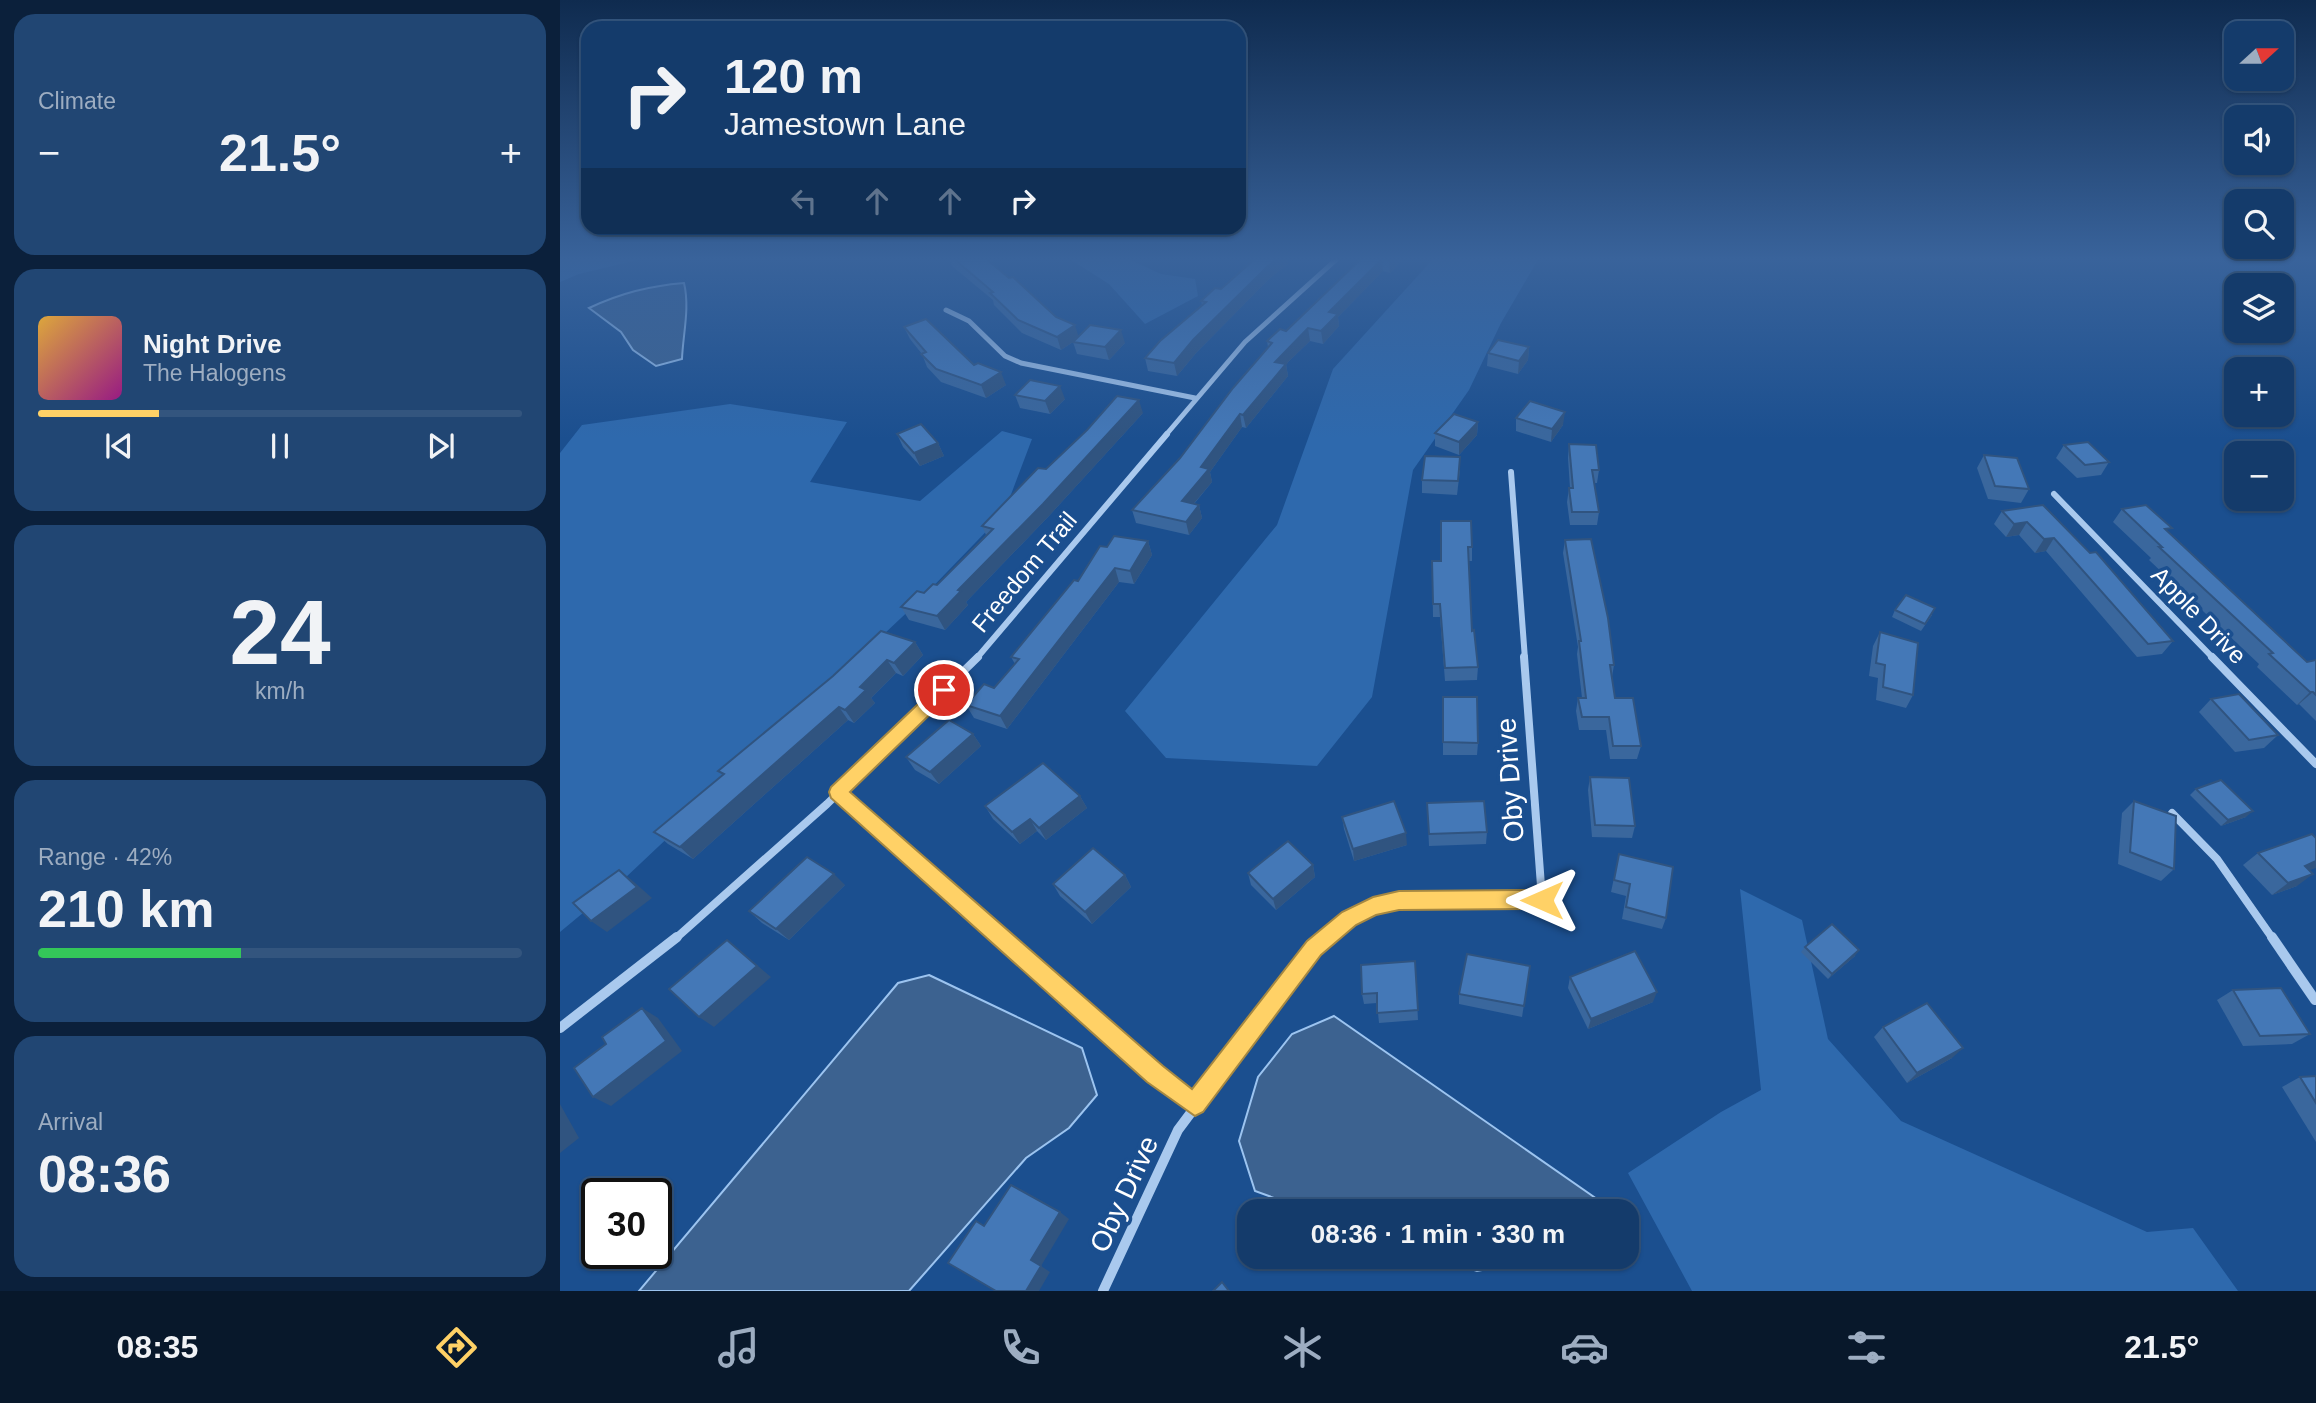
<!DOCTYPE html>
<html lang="en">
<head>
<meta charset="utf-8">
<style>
  body { margin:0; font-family:Arial,sans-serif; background:#214673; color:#f1f3f6; height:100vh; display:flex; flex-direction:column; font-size:26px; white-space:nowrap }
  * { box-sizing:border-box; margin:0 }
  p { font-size:23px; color:#9dadc1 }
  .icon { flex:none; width:38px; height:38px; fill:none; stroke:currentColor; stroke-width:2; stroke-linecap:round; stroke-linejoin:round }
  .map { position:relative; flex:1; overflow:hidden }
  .details { display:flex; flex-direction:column; gap:14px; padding:14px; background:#0b203b; width:560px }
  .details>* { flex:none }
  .banner { position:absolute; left:21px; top:21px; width:665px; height:214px; border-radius:21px; box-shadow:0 2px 5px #0004,0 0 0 2px #33557e; background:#143b6b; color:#f1f3f6; overflow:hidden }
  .needle { width:46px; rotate:69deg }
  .tools { position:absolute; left:1664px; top:21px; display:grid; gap:14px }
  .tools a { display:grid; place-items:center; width:70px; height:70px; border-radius:14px; background:#143b6b; box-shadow:0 2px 5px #0004,0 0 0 2px #33557e; font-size:35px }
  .speed { position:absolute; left:21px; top:1178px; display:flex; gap:14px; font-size:35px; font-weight:700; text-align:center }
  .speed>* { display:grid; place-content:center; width:91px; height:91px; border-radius:50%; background:#143b6b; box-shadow:0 2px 5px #0004,0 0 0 2px #33557e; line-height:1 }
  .speed .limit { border:4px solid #111; border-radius:10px; background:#fff; color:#111 }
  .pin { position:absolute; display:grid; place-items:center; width:60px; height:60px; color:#fff; margin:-30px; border:4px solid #fff; border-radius:50%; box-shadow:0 2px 7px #0007 }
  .me { position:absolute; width:77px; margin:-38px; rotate:270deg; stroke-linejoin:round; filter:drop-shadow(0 0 5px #0008) }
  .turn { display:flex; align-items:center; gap:24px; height:147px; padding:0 28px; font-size:32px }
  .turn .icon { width:91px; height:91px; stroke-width:2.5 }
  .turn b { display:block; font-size:49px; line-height:60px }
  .lanes { display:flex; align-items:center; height:66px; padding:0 28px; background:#0003; justify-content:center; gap:35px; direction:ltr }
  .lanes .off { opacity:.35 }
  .big { font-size:52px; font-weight:700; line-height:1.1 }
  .details .widget { flex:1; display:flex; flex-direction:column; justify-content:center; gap:10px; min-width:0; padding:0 24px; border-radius:21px; background:#214673 }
  .details .dial { align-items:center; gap:0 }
  .dial b { font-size:91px; line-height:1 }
  .song { display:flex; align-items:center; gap:21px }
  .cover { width:84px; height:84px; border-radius:10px; background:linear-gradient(135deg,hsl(40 70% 55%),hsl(310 70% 35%)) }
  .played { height:7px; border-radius:4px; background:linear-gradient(90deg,#ffd166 25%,#33557e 25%) }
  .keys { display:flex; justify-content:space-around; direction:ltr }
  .heat { display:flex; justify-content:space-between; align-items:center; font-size:38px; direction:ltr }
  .charge { height:10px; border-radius:5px; background:linear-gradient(90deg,#34c759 42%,#33557e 0) }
  .trip { position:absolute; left:677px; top:1199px; width:402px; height:70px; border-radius:21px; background:#143b6b; box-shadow:0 2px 5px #0004,0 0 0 2px #33557e; font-weight:700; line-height:70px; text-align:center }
  .tabs { display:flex; height:112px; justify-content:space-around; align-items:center; background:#08182b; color:#9dadc1 }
  .tabs .icon { width:49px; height:49px }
  .tabs .active { color:#ffd166 }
  .tabs b { font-size:32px; color:#f1f3f6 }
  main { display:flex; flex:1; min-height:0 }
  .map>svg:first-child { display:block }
  .green { fill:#2e69ad }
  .water { fill:#3c6290; stroke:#9cc4f0; stroke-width:2 }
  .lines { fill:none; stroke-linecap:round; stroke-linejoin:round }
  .minor-far3 { stroke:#a9c9ee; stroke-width:5 }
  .minor-far2 { stroke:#a9c9ee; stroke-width:6 }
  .minor-far1 { stroke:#a9c9ee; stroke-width:8 }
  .minor { stroke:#a9c9ee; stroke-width:10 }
  .wall { fill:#3a679d }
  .shaded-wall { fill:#305480 }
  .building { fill:#4478b7; stroke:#305480; stroke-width:2 }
  .route { fill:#ffd166; stroke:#a68842; stroke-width:2 }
  .labels { text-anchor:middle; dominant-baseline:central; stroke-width:7; stroke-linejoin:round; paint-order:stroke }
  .street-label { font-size:24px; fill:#fff; stroke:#1b4f8f }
  .near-street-label { font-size:28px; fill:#fff; stroke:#1b4f8f }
</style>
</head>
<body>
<main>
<section class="details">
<div class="widget"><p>Climate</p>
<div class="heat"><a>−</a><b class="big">21.5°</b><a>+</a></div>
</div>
<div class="widget">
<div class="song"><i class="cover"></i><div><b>Night Drive</b><p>The Halogens</p></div></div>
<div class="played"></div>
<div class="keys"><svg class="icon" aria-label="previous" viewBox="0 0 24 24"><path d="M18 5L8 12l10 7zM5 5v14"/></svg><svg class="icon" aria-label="pause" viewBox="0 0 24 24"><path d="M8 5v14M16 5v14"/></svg><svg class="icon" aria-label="next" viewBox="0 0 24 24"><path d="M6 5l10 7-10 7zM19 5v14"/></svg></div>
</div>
<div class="widget dial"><b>24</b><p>km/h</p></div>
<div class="widget"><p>Range · 42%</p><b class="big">210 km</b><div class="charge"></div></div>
<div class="widget"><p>Arrival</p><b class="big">08:36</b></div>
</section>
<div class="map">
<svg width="1756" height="1291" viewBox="0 0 1756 1291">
  <rect width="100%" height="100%" fill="#1b4f8f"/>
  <g class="green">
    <path d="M0,258H86L19,274L0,282Z"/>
    <path d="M508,258H566L601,274L635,279L638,296L585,324L549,284Z"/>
    <path d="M874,258H979L941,323L909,390L853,470L812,697L757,766L606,758L565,711L717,525L773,369Z"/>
    <path d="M170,404L287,422L250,482L360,501L442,431L472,439L444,513L358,602L64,879L0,932V453L22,425Z"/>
    <path d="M1180,889L1242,920L1268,1039L1341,1121L1587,1232L1633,1228L1678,1291H1132L1068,1173L1161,1112L1201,1090Z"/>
  </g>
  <g class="water">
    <path d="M124,283C130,308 123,334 122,359L96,366L73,350L61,332L29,308C61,293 89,286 124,283Z"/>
    <path d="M369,975L522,1048L537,1095L509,1128L466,1158L349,1291H79L338,983Z"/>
    <path d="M774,1016L1047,1206L1044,1211H750L695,1191L679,1141L698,1077L732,1034Z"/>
    <path d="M876,1257H992L917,1271Z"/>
  </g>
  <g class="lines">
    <g class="minor-far3">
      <path d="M386,310L409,321L445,356L461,363L635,398"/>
      <path d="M605,436L685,342L778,258"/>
    </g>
    <g class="minor-far2">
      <path d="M951,472L965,659"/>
      <path d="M1494,494L1654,659"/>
      <path d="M416,659L607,434"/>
    </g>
    <g class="minor-far1">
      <path d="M1652,657L1756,764"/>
      <path d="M278,792L443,939"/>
      <path d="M1612,813L1657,859L1713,939"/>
      <path d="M115,939L267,804L418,657"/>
      <path d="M764,939L789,918L813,906L839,901L982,899L964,657"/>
    </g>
    <g class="minor">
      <path d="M441,937L595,1074L635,1104"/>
      <path d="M1712,937L1755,1000"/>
      <path d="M0,1028L117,937"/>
      <path d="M543,1291L618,1130L754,948L766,937"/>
    </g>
  </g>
  <g class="wall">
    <path d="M389,258H432L433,261L430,262L519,336L565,343L549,360L517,354L513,342L501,350L462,333L434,305L433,300L392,266Z"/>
    <path d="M802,258L842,261L830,273L823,271L778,317L779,326L763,344L750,341L726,364L728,376L686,428L682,427L650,472L652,482L634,504L639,505L642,518L629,535L576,523L572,510L620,458L708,347L707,341L726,331Z"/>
    <path d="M728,264L710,278L636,353L617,376L588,371L585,358L642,305L641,301L661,289Z"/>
    <path d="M344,327L414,365L446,385L426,398L381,382L367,367L362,354L350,339Z"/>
    <path d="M969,347L968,360L958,374L927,366L928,353Z"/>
    <path d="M455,395L505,399L490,414L460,408Z"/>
    <path d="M583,413L488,517L406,602L408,605L385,630L349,620L341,607L377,585L426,535L422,526L486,469Z"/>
    <path d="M956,418L1003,425L991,442L956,431Z"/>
    <path d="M918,422L917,435L899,455L875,446V433Z"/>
    <path d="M337,434L378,443L384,456L360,466L343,447Z"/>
    <path d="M1009,444L1039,470L1037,483H1034L1039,512L1037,525H1010L1007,502L1009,488H1010L1008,458Z"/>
    <path d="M1504,445L1549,462L1541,475L1517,478L1496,458Z"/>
    <path d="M1424,455L1469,489L1461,503L1428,499L1417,468Z"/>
    <path d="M900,470L897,495L862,493V480Z"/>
    <path d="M1483,505L1613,641L1602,654L1577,657L1486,551L1475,553L1459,535L1446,537L1434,524L1442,511Z"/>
    <path d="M1562,509L1609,532L1747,662L1756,660V721L1739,704L1737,705L1697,667L1699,664L1589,560L1591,558L1553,522Z"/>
    <path d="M881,521L912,547V561H908L912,631L918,667L917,680L885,681L880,617H873L872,561H881Z"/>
    <path d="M1005,540L1054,665L1052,677L1055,698L1081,746L1077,759H1050L1046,730H1019L1016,711L1018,698H1022L1017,654L1018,647L1003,553Z"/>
    <path d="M588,541L592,555L574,584L559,582L447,729L414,718L406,705L434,688L455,664L451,657L547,547Z"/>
    <path d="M1335,610L1372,615L1361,631L1332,617Z"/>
    <path d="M1320,632L1353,695L1346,708L1316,700L1318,678L1309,676L1313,646Z"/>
    <path d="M355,642L363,655L343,676L336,673L311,698L315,703L294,723L288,720L133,859L108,844L94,832L163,775L158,771Z"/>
    <path d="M883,697L918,743L917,755H883Z"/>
    <path d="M1651,699L1718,735L1704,748L1675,752L1639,712Z"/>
    <path d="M413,734L421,746L379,784L355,770L346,757Z"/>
    <path d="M1030,777L1075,826L1072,838L1032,837L1028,790Z"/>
    <path d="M1636,789L1686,817L1661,826L1630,795Z"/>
    <path d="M520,796L527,808L486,840L477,831L460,844L433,819L425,806Z"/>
    <path d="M1574,801L1614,869L1601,881L1558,864L1562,813Z"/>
    <path d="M867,803L927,832L926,844L869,846Z"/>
    <path d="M782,817L847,845L794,861L784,829Z"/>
    <path d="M1698,853L1737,886L1712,895L1683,865Z"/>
    <path d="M1059,854L1106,918L1102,929L1062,919L1066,896L1051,892Z"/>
    <path d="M753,865L755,877L716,910L691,885L688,873Z"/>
    <path d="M565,875L571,887L532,924L500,896L493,884Z"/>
    <path d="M285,885L229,940L202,923L189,911Z"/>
    <path d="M1245,947L1295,956L1268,979L1241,952Z"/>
    <path d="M855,961L858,1020L819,1023L817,1003L804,1004L802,994Z"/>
    <path d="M970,966L962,1017L899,1004V994Z"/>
    <path d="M1010,977L1093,1002L1028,1029L1008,988Z"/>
    <path d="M1673,990L1750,1034L1732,1044L1683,1046L1657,1000Z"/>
    <path d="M1323,1027L1392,1058L1347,1083L1314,1037Z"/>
    <path d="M1756,1076V1142L1722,1087L1740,1077Z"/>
  </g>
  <g class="shaded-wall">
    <path d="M719,258H728V264L710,278L636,353L617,376L614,363L633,340L708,266Z"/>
    <path d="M832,258H842V261L830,273L829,261Z"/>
    <path d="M822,259L823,271L778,317L779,326L763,344L761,331L769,312Z"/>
    <path d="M515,325L519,338L501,350L497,337Z"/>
    <path d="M748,328L750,341L726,364L728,376L686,428L683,415L715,362Z"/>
    <path d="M561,330L565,343L549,360L545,347Z"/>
    <path d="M969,347L968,360L958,374L959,361Z"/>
    <path d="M441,372L446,385L426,398L421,385Z"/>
    <path d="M500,386L505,399L490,414L485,401Z"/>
    <path d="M579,400L583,413L488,517L406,602L408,605L385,630L377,616L398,590Z"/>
    <path d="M1005,412L1003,425L991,442L992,429Z"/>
    <path d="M680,414L682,427L650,472L652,482L625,514L622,501L641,467Z"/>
    <path d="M918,422L917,435L899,455V442Z"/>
    <path d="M378,443L384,456L360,466L354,453Z"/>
    <path d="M639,505L642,518L629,535L626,522Z"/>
    <path d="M1467,522L1459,535L1446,537L1454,524Z"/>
    <path d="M1494,538L1486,551L1475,553L1484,539Z"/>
    <path d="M588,541L592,555L574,584L570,571Z"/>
    <path d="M555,568L559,582L447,729L440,716Z"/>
    <path d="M355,642L363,655L343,676L334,663Z"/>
    <path d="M327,660L336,673L311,698L315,703L294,723L285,710L300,687Z"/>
    <path d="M1750,692H1753L1739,704L1737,705Z"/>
    <path d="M279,707L288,720L133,859L120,847Z"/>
    <path d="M413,734L421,746L379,784L370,772Z"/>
    <path d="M520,796L527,808L486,840L479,828Z"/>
    <path d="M1693,811L1686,817L1661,826L1668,820Z"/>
    <path d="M470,819L477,831L460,844L452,832Z"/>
    <path d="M846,833L847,845L794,861L793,849Z"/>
    <path d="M1756,861V868L1729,877L1745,866Z"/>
    <path d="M753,865L755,877L716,910L713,899Z"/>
    <path d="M59,870L74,882L92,898L47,932L31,921Z"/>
    <path d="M274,874L285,885L229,940L216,929Z"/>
    <path d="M1753,874L1737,886L1712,895L1728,883Z"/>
    <path d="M565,875L571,887L532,924L525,912Z"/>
    <path d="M167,940L211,977L154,1027L139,1017Z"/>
    <path d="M1299,950L1295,956L1268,979L1272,974Z"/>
    <path d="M1097,992L1093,1002L1028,1029L1031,1019Z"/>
    <path d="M82,1008L98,1018L122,1051L51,1106L33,1097Z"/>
    <path d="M1403,1048L1392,1058L1347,1083L1357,1073Z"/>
    <path d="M0,1104L19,1138L0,1153Z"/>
    <path d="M500,1212L509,1219L481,1266L471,1260Z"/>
    <path d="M481,1266L490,1272L479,1291H466Z"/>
  </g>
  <g class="building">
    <path d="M393,258H425L449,278L453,277L496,317L515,325L497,337L458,320L430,293L433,292Z"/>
    <path d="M696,258H719L708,266L633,340L614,363L585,358L600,341L646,302L641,301L655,288L661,289Z"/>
    <path d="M802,258H832L829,261L822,259L769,312L778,314L761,331L748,328L715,362L726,364L683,415L680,414L641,467L649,469L622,501L639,505L626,522L572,510L620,458L673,388L712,343L707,341L720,329L726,331Z"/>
    <path d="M366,319L414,365L418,363L441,372L421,385L376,369L361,354L366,352L344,327Z"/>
    <path d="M530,325L561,330L545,347L513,342Z"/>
    <path d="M938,340L969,347L959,361L928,353Z"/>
    <path d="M470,380L500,386L485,401L455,395Z"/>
    <path d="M557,396L579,400L483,504L398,590L401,591L377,616L341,607L357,591L364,593L373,584L377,585L433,529L422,526L478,468L486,469L527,430Z"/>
    <path d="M970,401L1005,412L992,429L956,418Z"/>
    <path d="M894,414L918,422L899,442L875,433Z"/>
    <path d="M361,424L378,443L354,453L337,434Z"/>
    <path d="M1528,442L1549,462L1525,465L1504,445Z"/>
    <path d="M1009,444L1036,445L1039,470H1032L1039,512H1012L1009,488H1013Z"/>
    <path d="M1424,455L1457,458L1469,489L1435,486Z"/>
    <path d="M865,456L900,457L898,481L862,480Z"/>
    <path d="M1483,505L1530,553L1536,552L1613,641L1588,644L1494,538L1484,539L1467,522L1454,524L1442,511Z"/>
    <path d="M1586,505L1612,528L1605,529L1747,662L1756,660V695L1753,692H1750L1709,654L1713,653L1599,547H1602L1562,509Z"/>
    <path d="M881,521H911L912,547H908L912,631L914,630L918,667L885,668L880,604H873L872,561H881Z"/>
    <path d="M554,536L588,541L570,571L555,568L440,716L406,705L424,684L434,688L459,659L451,657L514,580L518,581L540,546L547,547Z"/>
    <path d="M1031,539L1048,618L1054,665H1050L1055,698H1073L1081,746H1053L1049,717H1022L1018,698H1026L1019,641H1021L1005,540Z"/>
    <path d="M1346,595L1375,608L1365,624L1335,610Z"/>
    <path d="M321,631L355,642L334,663L327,660L300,687L306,690L285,710L279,707L120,847L94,832L164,774L158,771L273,676Z"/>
    <path d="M1320,632L1358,643L1353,695L1323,687L1325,665L1316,663Z"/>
    <path d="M1679,694L1718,735L1689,740L1651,699Z"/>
    <path d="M883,697H917L918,743L883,742Z"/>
    <path d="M389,720L413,734L370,772L346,757Z"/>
    <path d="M483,763L520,796L479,828L470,819L452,832L425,806Z"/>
    <path d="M1030,777L1069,778L1075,826L1035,825Z"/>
    <path d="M1661,780L1693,811L1668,820L1636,789Z"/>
    <path d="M834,801L846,833L793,849L782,817Z"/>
    <path d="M924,801L927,832L869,834L867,803Z"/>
    <path d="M1574,801L1616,816L1614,869L1570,852Z"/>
    <path d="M1752,834L1756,838V861L1745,866L1753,874L1728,883L1698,853Z"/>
    <path d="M728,841L753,865L713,899L688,873Z"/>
    <path d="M533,848L565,875L525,912L493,884Z"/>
    <path d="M1059,854L1113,867L1106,918L1066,907L1070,884L1054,880Z"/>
    <path d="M247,857L274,874L216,929L189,911Z"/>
    <path d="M59,870L77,887L31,921L13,903Z"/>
    <path d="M1272,924L1299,950L1272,974L1245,947Z"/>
    <path d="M167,940L197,966L139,1017L109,989Z"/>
    <path d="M1075,951L1097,992L1031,1019L1010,977Z"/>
    <path d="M907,954L970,966L964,1006L899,994Z"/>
    <path d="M855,961L858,1010L817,1013V993L802,994L801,965Z"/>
    <path d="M1721,988L1750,1034L1700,1036L1673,990Z"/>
    <path d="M1367,1003L1403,1048L1357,1073L1323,1027Z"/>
    <path d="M82,1008L106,1041L33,1097L14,1068L46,1044L42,1037Z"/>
    <path d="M1756,1076V1103L1740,1077Z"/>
    <path d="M451,1185L500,1212L471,1260L481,1266L466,1291H436L388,1263L416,1221L424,1226Z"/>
    <path d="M662,1282L669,1291H653Z"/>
  </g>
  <linearGradient id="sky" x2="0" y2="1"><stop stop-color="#0f2b4f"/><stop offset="0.59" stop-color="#39639b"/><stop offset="1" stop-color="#39639b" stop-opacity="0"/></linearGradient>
  <rect width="1756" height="439" fill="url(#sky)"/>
  <path class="route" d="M384,684L390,685L393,690L390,695L290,792L603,1066L632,1089L747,941L782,912L813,897L839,891L982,890L989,893L991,900L989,906L982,909L839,910L816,915L796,925L761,955L643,1112L635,1116L587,1082L271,798L269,792L271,787L378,685Z"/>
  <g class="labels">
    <g class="street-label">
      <text transform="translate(464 572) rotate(-50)">Freedom Trail</text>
      <text transform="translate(1639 615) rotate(46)">Apple Drive</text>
    </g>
    <g class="near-street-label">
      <text transform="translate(950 780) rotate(-94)">Oby Drive</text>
      <text transform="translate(564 1194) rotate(-65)">Oby Drive</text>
    </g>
  </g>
</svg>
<div class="tools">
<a><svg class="needle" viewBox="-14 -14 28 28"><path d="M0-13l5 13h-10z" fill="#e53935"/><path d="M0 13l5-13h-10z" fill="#9dadc1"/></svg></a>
<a><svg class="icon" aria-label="sound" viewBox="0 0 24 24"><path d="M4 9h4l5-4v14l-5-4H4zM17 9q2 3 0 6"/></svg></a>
<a><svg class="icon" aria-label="search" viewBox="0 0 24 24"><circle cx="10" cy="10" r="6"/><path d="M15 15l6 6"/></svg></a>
<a><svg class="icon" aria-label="layers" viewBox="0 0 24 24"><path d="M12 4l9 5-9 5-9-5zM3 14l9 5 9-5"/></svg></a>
<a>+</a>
<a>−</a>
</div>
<div class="speed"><div class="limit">30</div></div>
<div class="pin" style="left:384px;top:690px;background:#d93025"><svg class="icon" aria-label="arrive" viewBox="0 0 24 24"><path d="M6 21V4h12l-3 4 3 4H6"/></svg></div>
<svg class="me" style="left:982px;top:900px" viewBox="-20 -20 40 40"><path d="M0-17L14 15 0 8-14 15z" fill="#ffd166" stroke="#fff" stroke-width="4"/></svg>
<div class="trip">08:36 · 1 min · 330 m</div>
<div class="banner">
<div class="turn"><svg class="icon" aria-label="right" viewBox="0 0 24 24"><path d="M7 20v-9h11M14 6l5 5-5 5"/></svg><div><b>120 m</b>Jamestown Lane</div></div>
<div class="lanes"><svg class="icon off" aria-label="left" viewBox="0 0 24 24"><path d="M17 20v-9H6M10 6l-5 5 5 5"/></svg><svg class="icon off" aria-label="ahead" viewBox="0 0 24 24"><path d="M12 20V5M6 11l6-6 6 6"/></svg><svg class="icon off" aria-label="ahead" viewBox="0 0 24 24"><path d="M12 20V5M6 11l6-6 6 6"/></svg><svg class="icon" aria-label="right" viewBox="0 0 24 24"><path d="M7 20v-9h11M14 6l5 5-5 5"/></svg></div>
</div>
</div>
</main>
<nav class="tabs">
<b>08:35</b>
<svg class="icon active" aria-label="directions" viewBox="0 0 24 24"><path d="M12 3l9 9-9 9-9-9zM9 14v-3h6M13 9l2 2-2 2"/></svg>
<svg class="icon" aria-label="music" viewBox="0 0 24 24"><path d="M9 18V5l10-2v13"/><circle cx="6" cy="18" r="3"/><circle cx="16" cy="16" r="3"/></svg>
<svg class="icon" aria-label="phone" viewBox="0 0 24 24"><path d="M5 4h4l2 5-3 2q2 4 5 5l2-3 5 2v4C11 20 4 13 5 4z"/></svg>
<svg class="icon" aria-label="climate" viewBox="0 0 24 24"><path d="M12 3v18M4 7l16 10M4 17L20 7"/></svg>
<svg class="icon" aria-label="car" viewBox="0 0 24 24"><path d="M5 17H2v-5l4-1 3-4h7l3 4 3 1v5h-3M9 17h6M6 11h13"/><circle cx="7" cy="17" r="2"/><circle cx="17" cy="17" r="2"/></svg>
<svg class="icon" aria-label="filters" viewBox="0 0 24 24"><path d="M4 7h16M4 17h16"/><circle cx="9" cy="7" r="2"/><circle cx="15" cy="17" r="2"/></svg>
<b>21.5°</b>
</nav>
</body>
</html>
